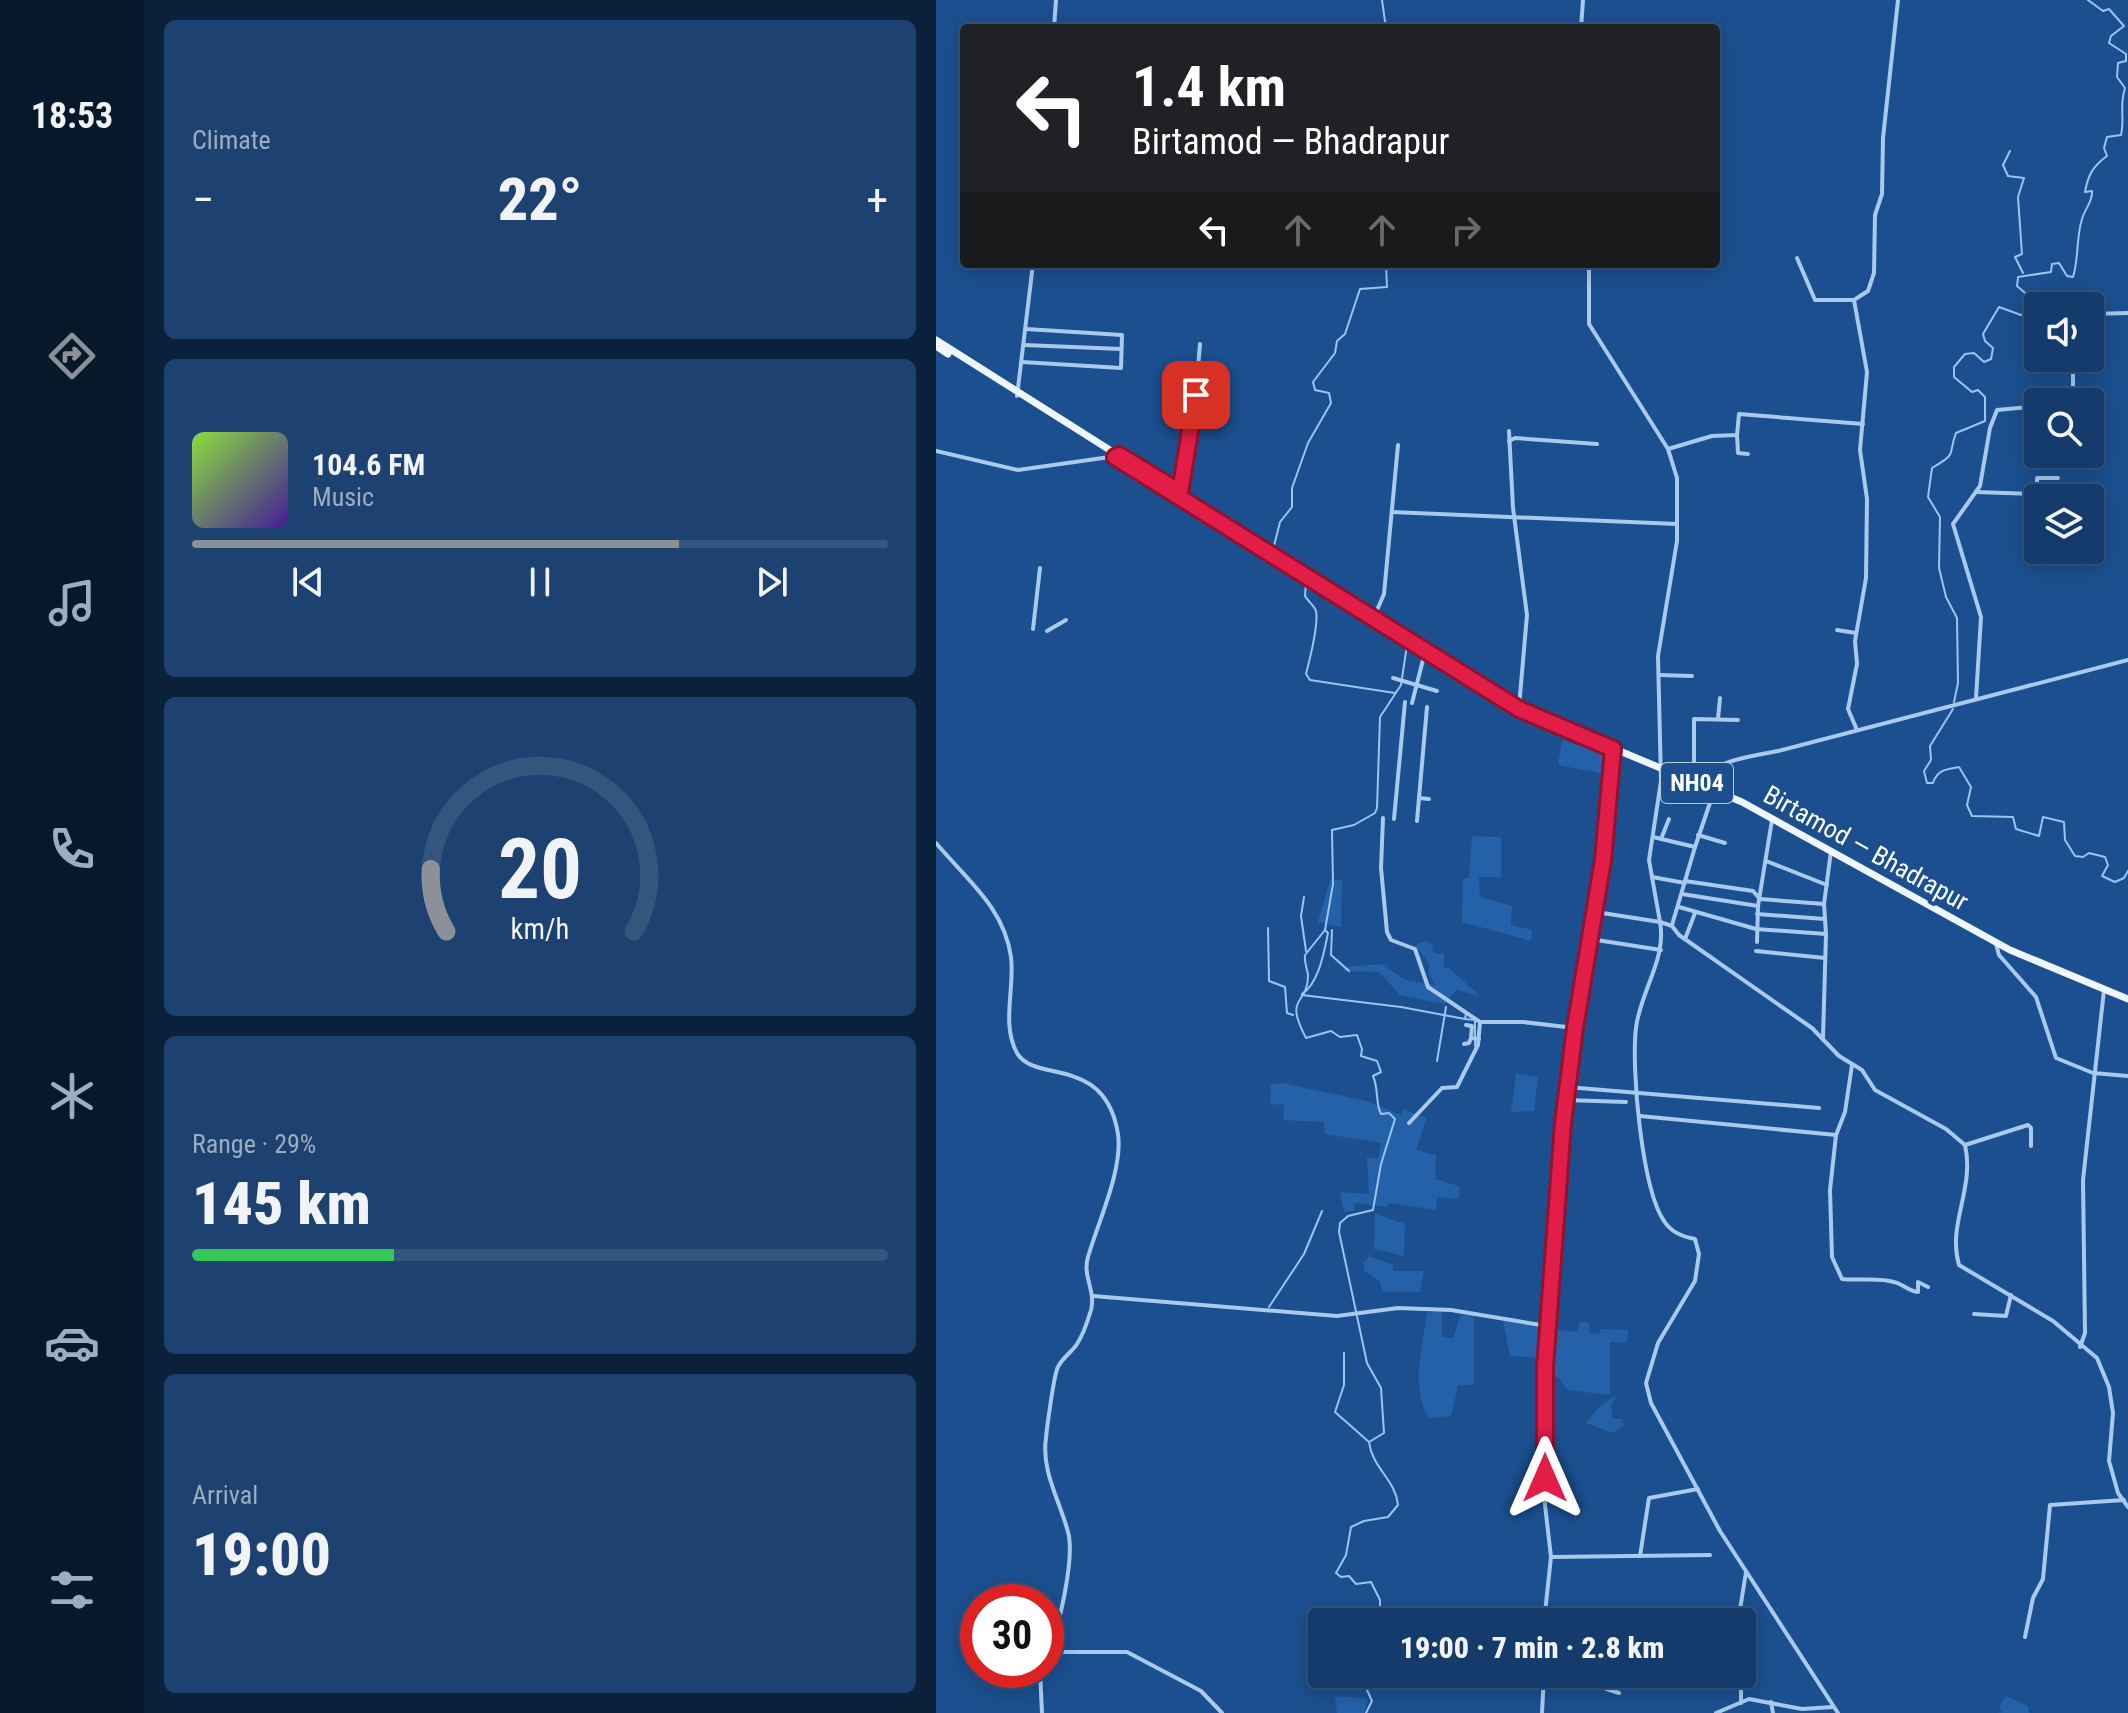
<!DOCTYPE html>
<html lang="en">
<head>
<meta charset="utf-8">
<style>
  body { margin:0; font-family:"Roboto Condensed",sans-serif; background:#1d4271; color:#f1f3f6; height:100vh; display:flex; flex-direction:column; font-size:30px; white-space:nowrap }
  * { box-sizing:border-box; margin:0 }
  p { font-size:26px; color:#9dadc1 }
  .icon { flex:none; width:44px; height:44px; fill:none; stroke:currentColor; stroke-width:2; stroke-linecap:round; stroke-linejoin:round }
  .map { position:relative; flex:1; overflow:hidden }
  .side { display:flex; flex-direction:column; gap:20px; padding:20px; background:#0b203b; width:792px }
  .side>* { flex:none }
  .hud { position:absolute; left:24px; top:24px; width:760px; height:244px; border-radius:8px; box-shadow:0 4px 20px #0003,0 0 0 2px #33557e; background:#202124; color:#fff; overflow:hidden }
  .fabs { position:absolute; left:1088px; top:292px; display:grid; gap:16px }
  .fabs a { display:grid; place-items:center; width:80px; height:80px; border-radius:8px; background:#143b6b; box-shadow:0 4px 20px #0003,0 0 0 2px #33557e; font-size:40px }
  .speed { position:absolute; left:24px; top:1584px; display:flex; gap:16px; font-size:40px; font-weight:700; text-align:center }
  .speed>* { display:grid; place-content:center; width:104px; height:104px; border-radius:50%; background:#143b6b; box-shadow:0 4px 20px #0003,0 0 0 2px #33557e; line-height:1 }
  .speed .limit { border:12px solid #d22; background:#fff; color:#111 }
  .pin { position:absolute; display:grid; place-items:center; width:68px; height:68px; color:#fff; margin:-34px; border-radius:16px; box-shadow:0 4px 12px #0006 }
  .me { position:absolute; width:88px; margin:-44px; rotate:0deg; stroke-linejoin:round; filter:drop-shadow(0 0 6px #0008) }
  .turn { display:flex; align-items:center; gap:28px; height:168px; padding:0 40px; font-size:36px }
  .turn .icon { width:104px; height:104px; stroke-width:2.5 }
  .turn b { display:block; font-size:56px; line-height:68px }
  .lanes { display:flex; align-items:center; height:76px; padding:0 40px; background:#0003; justify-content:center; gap:40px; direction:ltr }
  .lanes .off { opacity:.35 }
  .big { font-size:60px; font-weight:800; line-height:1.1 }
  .side .card { flex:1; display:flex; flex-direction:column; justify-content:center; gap:12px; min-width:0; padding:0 28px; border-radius:12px; background:#1d4271 }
  .side .dial { align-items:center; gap:0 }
  .dial svg { height:208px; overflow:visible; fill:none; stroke:#33557e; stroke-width:7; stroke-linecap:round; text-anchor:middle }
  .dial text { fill:#f1f3f6; stroke:none }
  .song { display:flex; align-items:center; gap:24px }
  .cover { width:96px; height:96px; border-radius:12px; background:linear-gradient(135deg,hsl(90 70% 55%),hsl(260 70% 35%)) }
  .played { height:8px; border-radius:4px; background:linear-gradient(90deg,#8c9099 70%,#33557e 70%) }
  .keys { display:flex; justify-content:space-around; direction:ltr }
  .heat { display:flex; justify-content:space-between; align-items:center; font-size:44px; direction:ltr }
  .charge { height:12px; border-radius:6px; background:linear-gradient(90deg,#34c759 29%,#33557e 0) }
  .trip { position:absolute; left:372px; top:1608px; width:448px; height:80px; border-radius:8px; background:#143b6b; box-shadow:0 4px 20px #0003,0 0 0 2px #33557e; font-weight:800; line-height:80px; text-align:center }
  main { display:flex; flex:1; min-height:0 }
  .tabs { display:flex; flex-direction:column; width:144px; justify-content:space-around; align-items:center; background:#08182b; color:#9dadc1 }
  .tabs .icon { width:56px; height:56px }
  .tabs .active { color:#8c9099 }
  .tabs b { font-size:36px; color:#f1f3f6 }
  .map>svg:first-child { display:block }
  .green { fill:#2461a8 }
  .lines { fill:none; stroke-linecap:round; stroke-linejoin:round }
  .stream { stroke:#9cc4f0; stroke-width:2 }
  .minor { stroke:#a9c9ee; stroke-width:4 }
  .primary { stroke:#f0f6ff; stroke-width:7 }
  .route-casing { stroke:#92132f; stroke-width:20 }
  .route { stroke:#e11d48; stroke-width:14 }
  .labels { text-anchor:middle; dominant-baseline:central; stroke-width:8; stroke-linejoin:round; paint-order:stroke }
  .shield { fill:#1b4f8f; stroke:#bbcadd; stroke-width:2 }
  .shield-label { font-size:24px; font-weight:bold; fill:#fff }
  .street-label { font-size:26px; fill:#fff; stroke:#1b4f8f }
</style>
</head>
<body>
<main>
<nav class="tabs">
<b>18:53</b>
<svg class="icon active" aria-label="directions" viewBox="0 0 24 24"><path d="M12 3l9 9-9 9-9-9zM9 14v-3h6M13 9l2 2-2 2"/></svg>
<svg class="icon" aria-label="music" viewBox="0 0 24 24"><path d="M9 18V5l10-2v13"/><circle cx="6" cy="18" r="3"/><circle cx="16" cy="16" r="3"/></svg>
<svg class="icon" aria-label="phone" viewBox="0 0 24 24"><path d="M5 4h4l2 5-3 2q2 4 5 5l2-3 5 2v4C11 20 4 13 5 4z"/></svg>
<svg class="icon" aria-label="climate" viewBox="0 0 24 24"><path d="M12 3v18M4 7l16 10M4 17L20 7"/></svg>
<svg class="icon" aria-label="car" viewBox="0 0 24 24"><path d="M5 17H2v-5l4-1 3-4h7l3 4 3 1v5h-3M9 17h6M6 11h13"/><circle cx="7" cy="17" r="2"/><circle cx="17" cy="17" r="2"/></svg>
<svg class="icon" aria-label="filters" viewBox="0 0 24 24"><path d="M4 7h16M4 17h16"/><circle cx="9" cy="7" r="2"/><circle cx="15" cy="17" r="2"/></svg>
</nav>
<section class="side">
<div class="card"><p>Climate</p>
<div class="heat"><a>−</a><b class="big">22°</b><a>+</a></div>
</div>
<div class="card">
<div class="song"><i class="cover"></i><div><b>104.6 FM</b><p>Music</p></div></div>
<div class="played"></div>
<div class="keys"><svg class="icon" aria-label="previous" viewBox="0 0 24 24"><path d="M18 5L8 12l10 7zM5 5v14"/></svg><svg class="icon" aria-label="pause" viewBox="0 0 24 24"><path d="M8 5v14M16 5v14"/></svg><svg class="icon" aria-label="next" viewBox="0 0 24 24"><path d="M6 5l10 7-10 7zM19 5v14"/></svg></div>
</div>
<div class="card dial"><svg viewBox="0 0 100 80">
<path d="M14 69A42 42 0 1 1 86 69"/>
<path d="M14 69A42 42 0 0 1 8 45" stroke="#8c9099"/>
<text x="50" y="56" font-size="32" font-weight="700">20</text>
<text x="50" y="72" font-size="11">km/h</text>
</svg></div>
<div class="card"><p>Range · 29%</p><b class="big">145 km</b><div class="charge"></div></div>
<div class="card"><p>Arrival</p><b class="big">19:00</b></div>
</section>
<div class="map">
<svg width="1192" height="1713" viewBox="0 0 1192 1713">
  <rect width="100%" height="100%" fill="#1b4f8f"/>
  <g class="green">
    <path d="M626,740L675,756L673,775L622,765Z"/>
    <path d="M536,836L565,837V877H543L544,897L576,906L575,925L596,930L595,941L526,922L527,879L533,878Z"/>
    <path d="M394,880H406L405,927L382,922Z"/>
    <path d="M490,941L498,946L495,948L500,954L508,953V968L512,967L544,996L520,990L509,1004L464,995L443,972L408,971V967L445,964L470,980L500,985L492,973L494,965L479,945Z"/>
    <path d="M580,1073L602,1077L598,1111L575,1112Z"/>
    <path d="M347,1083L430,1101L465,1115L467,1109L491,1118L480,1150L500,1155L499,1179L523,1186V1199L501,1197L500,1210L453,1203L452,1207L419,1203L418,1211L408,1212L404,1192L433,1194L431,1157L442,1159L445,1143L389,1134L388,1122L347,1120L348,1105L334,1104L335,1084Z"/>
    <path d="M439,1214L469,1224L468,1256L438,1249Z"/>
    <path d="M434,1256L457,1265V1271H488L484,1292H446L444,1281L428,1271L427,1262Z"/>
    <path d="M506,1310V1337L517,1338L524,1316L538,1313V1385H522L515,1416L493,1418C474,1390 487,1345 491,1313Z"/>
    <path d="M577,1318L611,1326L604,1358L574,1356L567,1322Z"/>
    <path d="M644,1321L653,1323V1333L664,1334V1329L692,1330L691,1343L674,1342V1395L632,1390L622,1377H609L616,1329L641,1332Z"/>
    <path d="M681,1395L675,1405L677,1419H686L688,1426L676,1433L650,1423L664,1406Z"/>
    <path d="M399,1696L432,1699L428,1713H401Z"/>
    <path d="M1070,1696L1092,1706L1093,1713H1061L1066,1712L1063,1707Z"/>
  </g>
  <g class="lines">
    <g class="stream">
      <path d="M446,0L450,28"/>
      <path d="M1074,151L1067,165L1072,176L1088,178L1082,197L1086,254L1079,257L1087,273"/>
      <path d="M337,550L344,522L356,507V488L372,443L395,403L393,393L379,390L377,382L399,353L401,341L409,334L424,289L451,287L450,264"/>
      <path d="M335,556V560L471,645L465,685L444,717L441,808L439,813L418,825L396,830L397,884L389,930L369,955C368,962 371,968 372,975C372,1007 347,994 370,1038L395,1031L404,1037L421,1035L426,1049L425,1056L441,1061L445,1072L437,1076C443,1089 439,1103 445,1114L453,1113L459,1119L445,1164L437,1210L412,1216L404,1223L403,1232L431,1363L445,1388L448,1433L433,1442C436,1468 460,1480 462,1505L452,1517L428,1521L415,1527L410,1555L400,1573L405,1577L413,1576L420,1584L435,1582L444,1600V1617L449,1622"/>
      <path d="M370,583L369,596C371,600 379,607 380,611C383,625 374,658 370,674L374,680L459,693"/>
      <path d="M1018,702L1022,683L1021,618L1010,597L1003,568L1004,517L992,497L996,468C1023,452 1011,456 1020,433L1049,421V397L1042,390L1036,392L1018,377V367L1029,354L1038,353L1048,362L1055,359L1057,348L1049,341L1047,334L1063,307L1085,315L1096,312L1095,298L1081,286L1082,277L1115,272L1116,264L1123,263L1131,276L1137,277C1143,258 1140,238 1146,219C1149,208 1157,202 1156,191L1149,192C1152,175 1157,166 1171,156L1168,148L1171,137L1185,135C1189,118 1183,106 1189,88L1181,77L1182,63L1190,61V54L1173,43L1175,36L1188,26L1173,9L1167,11L1152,0"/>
      <path d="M1017,709L994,746L995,760L988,771L991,783H997C1001,770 1010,769 1023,767L1035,787L1031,805L1036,816L1077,817L1080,829L1103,836L1107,817L1128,822L1129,840L1139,856L1147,857L1153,853L1169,857L1172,865L1166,876L1179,882L1188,878L1192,871"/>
      <path d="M368,897L365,916L370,951"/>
      <path d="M332,928L333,981L349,987L351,1013L357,1015"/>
      <path d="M396,930L395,955L413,971"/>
      <path d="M366,994C383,983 388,952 392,933L389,930"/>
      <path d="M366,995L465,1007L529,1019"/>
      <path d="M530,1014L529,1019L539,1020V1046"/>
      <path d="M501,1061L510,1007"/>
      <path d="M333,1307L368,1254L386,1211"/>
      <path d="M408,1353V1385L399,1412L433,1442"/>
      <path d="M430,1713L436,1701L431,1690L440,1674"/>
    </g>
    <g class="minor">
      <path d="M118,28L120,0"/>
      <path d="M645,28L647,0"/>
      <path d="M861,258L879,300H918"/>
      <path d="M653,264V324L732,449L741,478V541L722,656L725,781L713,860L724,922L736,926L743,935L876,1028L903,1056L926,1070L939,1090L1010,1129L1029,1145C1039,1189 1011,1224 1023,1265L1117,1321L1161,1358L1173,1387L1177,1413L1173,1461L1182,1493L1192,1507"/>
      <path d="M1154,314L1192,313"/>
      <path d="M88,345L185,349"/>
      <path d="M86,362L185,368L186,335L90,329"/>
      <path d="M81,396L97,264"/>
      <path d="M1137,402V358"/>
      <path d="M573,431L577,508L591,615L583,707"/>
      <path d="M801,435L802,453L812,454"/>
      <path d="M573,441L579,438L661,444"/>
      <path d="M732,449L776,436L801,435L803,414L927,424"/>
      <path d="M0,451L82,470L181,456"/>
      <path d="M244,492L250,435L259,403L264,344"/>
      <path d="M1040,492L1101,494V478H1122"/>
      <path d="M456,512L741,524"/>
      <path d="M438,617L448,594L462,445"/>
      <path d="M97,629L104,568"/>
      <path d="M901,630L920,633"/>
      <path d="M111,631L130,620"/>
      <path d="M723,675L756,676"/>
      <path d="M457,678L501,691"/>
      <path d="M1040,698L1045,617L1017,524L1044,486L1054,428L1061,410L1102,406"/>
      <path d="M476,703L489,652"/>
      <path d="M782,719L784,698"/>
      <path d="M921,730L912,709L921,664L919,641L930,578L931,499L924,450L931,372L918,300L932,291L938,273L939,215L946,194L947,138L962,0"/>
      <path d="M758,782C783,760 810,757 842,751L1192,660"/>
      <path d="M758,782V719L802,720"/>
      <path d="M483,798L493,799"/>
      <path d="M447,818L445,868L451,932L455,940L479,949L492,987L544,1022L542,1045L521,1087L506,1088L473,1123"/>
      <path d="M458,819L469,702"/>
      <path d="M481,821L491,707"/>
      <path d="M762,835L789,843"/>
      <path d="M717,837L759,847L778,791"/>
      <path d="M725,839L733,819"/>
      <path d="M0,843C30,879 68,907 75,957C79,988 65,1024 81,1053C99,1084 169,1054 182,1134C187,1170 162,1222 152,1257C146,1275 160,1291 155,1310C152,1320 147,1335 141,1344C136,1352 126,1358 122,1367C118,1374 111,1427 110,1438C105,1471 124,1501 132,1532C139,1557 123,1632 110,1655"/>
      <path d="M830,861L891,885"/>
      <path d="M716,877L749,883"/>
      <path d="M749,881L817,891L824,899L888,904"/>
      <path d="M746,894L822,906"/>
      <path d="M743,907L820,929L890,934L888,904L895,851"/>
      <path d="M660,912L724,922C731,959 704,992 700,1028C695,1069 706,1189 728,1221C735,1232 747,1237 759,1239L763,1254L759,1281L722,1343L710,1383L715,1403L784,1531L902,1713"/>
      <path d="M821,914L889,919"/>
      <path d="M736,925L759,847"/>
      <path d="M654,939L725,950"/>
      <path d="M749,939L759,913"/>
      <path d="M821,942L822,906L836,820"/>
      <path d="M1060,944L1063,955L1100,997L1120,1058L1157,1073L1192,1076"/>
      <path d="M820,951L889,958"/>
      <path d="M544,1022H587L639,1028"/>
      <path d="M530,1025L536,1026L535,1038"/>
      <path d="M887,1038L890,934"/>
      <path d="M528,1044L533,1043L535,1038L543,1039"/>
      <path d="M916,1065L909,1112L900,1135L894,1190L896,1257L906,1279C923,1281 942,1277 958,1282C967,1284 972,1291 982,1292V1282L992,1287"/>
      <path d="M631,1087L883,1108"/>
      <path d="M630,1100L690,1102"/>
      <path d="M704,1116L900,1135"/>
      <path d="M1029,1145L1092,1125L1095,1128V1146"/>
      <path d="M157,1296L401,1316L462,1308L515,1310L611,1326"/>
      <path d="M1038,1314L1070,1316L1075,1295"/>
      <path d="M1144,1347L1149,1333L1147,1180L1168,990"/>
      <path d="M704,1556L713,1498L762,1489"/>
      <path d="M615,1557L774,1555"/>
      <path d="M608,1622L615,1557L609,1505V1368L627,1123L639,1028L667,860L677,749"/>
      <path d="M802,1622L810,1572"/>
      <path d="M1089,1637L1097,1598L1107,1579L1114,1505L1188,1500"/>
      <path d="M112,1652H191L265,1691L286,1713"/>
      <path d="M104,1670L106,1713"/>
      <path d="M626,1674L683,1693"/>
      <path d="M794,1674L805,1688V1703"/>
      <path d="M835,1702L837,1713"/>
      <path d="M606,1713L608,1674"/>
      <path d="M780,1713L813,1699L866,1709L897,1707"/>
    </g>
    <g class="primary">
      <path d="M0,340L583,709L806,802L1074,950L1192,999"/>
      <path d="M0,346L12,354"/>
      <path d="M205,475L304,535"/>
    </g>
  </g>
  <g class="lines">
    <g class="route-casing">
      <path id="route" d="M260,395L244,492L183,455L179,457L583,709L677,749L667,860L639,1028L627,1123L609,1368V1478"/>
    </g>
    <use href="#route" class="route"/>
  </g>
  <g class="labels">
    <rect class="shield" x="725" y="763" width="72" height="40" rx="6"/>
    <g class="shield-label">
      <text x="761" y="783">NH04</text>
    </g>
    <g class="street-label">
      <text transform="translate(930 848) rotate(29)">Birtamod — Bhadrapur</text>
    </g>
  </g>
</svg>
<div class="fabs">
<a><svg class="icon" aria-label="sound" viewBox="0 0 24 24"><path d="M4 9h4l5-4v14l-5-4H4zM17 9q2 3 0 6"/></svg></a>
<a><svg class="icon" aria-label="search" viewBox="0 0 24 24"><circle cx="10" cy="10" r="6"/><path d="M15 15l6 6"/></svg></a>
<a><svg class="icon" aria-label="layers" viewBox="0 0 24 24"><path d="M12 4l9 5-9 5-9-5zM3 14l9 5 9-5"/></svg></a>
</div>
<div class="speed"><div class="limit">30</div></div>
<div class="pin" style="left:260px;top:395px;background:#d93025"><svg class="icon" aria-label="arrive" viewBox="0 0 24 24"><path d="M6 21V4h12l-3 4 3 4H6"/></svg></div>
<svg class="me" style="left:609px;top:1478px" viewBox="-20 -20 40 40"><path d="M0-17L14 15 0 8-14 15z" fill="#e11d48" stroke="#fff" stroke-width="4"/></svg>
<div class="trip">19:00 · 7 min · 2.8 km</div>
<div class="hud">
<div class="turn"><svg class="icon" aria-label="left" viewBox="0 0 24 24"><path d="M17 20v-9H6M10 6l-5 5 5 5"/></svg><div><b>1.4 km</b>Birtamod — Bhadrapur</div></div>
<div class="lanes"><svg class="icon" aria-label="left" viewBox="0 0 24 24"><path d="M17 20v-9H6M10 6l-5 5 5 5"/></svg><svg class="icon off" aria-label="ahead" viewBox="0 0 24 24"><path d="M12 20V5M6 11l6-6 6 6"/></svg><svg class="icon off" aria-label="ahead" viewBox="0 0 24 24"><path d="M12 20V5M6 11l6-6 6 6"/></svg><svg class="icon off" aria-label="right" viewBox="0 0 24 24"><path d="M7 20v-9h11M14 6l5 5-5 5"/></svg></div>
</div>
</div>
</main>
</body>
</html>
